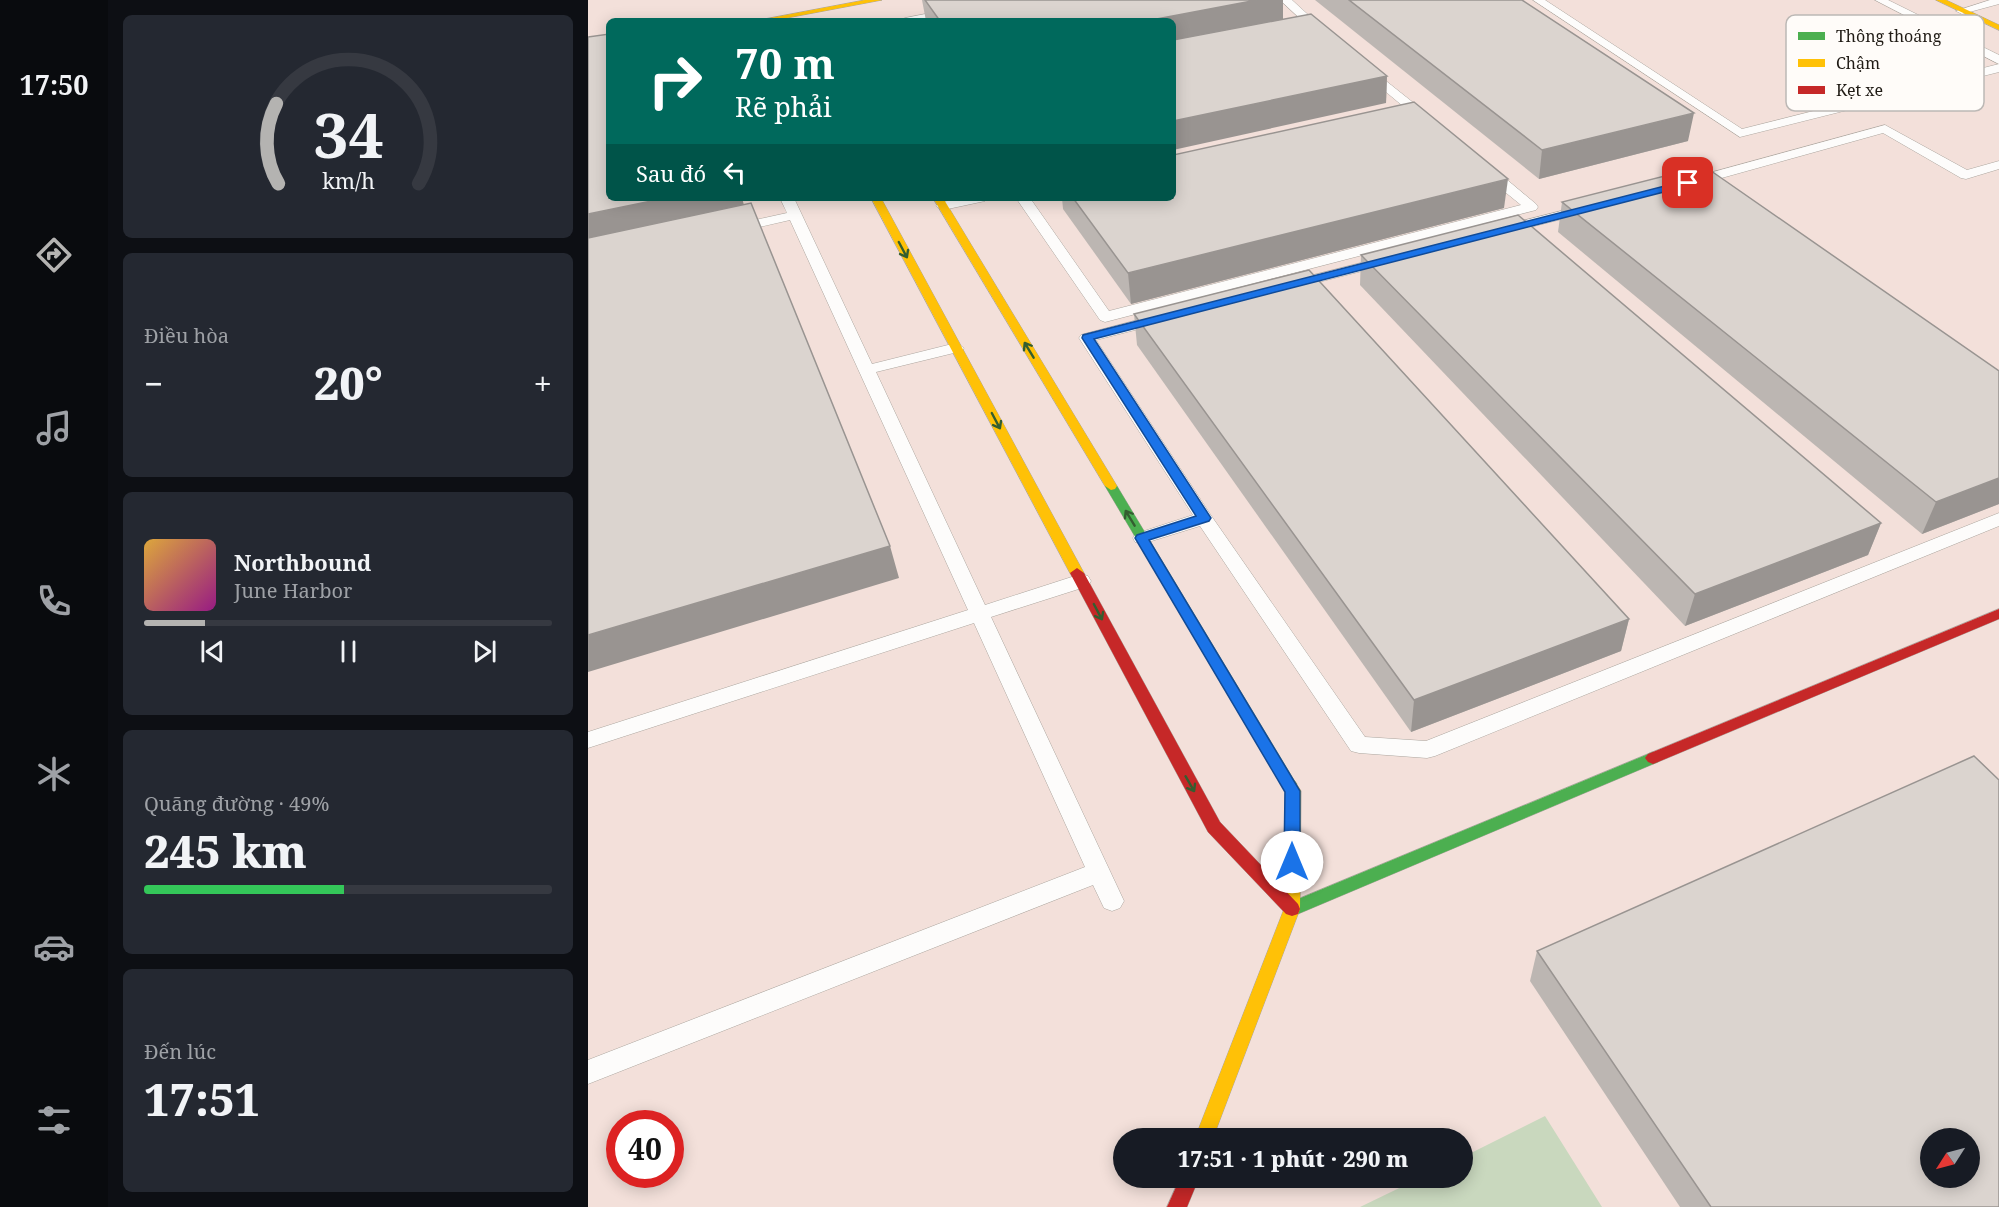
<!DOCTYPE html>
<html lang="vi">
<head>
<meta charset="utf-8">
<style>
  body { margin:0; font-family:"Noto Serif",serif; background:#242831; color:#f1f3f6; height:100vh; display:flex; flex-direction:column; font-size:22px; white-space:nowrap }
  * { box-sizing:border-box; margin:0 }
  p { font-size:20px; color:#9ea1a6 }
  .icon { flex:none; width:33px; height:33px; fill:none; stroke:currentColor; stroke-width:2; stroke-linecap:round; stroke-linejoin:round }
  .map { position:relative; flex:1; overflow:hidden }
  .details { display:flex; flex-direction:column; gap:15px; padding:15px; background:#0d0f14; width:480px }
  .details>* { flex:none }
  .guide { position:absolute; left:18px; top:18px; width:570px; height:183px; border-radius:9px; box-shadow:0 3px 15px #0003; background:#00695c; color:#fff; overflow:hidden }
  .needle { width:39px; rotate:234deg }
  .tools { position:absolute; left:1332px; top:1128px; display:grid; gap:12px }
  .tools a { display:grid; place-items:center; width:60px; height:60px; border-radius:50%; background:#171b24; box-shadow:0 3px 15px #0003; font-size:30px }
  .speed { position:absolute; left:18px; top:1110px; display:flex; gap:12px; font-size:30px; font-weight:700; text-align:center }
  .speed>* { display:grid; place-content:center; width:78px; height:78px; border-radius:50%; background:#171b24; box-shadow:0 3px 15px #0003; line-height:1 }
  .speed .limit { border:9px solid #d22; background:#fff; color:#111 }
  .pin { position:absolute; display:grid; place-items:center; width:51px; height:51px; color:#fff; margin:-26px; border-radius:12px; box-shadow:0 3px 9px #0006 }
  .me { position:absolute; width:66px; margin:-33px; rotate:0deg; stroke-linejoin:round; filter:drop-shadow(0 0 4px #0008) }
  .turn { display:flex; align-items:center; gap:21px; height:126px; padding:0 30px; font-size:27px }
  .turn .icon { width:78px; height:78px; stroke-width:2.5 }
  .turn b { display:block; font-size:42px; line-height:51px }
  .then { display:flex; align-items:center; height:57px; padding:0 30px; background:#0003; gap:12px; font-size:22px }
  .big { font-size:45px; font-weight:800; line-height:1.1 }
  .details .tile { flex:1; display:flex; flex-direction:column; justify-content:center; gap:9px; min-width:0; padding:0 21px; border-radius:9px; background:#242831 }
  .details .dial { align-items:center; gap:0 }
  .dial svg { height:156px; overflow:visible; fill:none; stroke:#363941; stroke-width:7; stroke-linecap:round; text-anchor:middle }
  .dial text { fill:#f1f3f6; stroke:none }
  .song { display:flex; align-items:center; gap:18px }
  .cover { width:72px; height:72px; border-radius:9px; background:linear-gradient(135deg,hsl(40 70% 55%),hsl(310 70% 35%)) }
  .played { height:6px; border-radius:3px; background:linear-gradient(90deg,#b4b3b1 15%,#363941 15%) }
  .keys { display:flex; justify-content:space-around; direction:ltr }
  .heat { display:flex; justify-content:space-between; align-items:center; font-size:33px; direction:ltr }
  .charge { height:9px; border-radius:4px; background:linear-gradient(90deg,#34c759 49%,#363941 0) }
  .trip { position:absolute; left:525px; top:1128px; width:360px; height:60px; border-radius:30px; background:#171b24; box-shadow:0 3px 15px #0003; font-weight:800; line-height:60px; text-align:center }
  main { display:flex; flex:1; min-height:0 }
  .tab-bar { display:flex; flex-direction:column; width:108px; justify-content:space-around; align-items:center; background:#090b0e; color:#9ea1a6 }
  .tab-bar .icon { width:42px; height:42px }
  .tab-bar .current { color:#b4b3b1 }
  .tab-bar b { font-size:27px; color:#f1f3f6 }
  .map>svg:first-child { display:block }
  .industrial { fill:#f3e0da; fill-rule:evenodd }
  .green { fill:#c9d8be }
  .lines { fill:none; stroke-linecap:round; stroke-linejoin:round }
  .lane-casing { stroke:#aca69f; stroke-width:1 }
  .fast-casing { stroke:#aca69f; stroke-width:1 }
  .slow-casing { stroke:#aca69f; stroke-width:1 }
  .jam-casing { stroke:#aca69f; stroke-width:1 }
  .lane { fill:#fdfcfb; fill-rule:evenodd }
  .fast { fill:#4caf50; fill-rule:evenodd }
  .slow { fill:#ffc107; fill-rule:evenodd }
  .jam { fill:#c62828; fill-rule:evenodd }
  .wall { fill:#bcb6b2 }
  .shaded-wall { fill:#999491 }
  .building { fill:#dbd4cf; stroke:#999491; stroke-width:1.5; fill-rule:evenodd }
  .oneway { stroke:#345e30 }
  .route { fill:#1a73e8; stroke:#114b97; stroke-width:1.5 }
  .key { fill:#fffcf9; stroke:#bcb8b5; stroke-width:1.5 }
  .key-label { font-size:16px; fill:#201b15 }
</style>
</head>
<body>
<main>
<nav class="tab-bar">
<b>17:50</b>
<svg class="icon current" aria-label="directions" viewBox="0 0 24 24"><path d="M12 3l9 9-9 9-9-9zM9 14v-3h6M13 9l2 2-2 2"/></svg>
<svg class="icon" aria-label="music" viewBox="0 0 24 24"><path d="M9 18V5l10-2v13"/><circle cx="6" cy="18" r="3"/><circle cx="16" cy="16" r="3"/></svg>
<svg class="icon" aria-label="phone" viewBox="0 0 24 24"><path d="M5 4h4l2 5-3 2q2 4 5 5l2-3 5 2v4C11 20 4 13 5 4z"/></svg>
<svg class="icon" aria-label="climate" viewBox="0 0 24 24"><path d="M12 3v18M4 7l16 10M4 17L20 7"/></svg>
<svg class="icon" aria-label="car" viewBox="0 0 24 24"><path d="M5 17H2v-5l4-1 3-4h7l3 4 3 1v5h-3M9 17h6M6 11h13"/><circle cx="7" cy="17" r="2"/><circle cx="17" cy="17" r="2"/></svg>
<svg class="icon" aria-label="filters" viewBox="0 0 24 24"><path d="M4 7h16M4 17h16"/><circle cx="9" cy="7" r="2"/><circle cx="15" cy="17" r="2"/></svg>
</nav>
<section class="details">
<div class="tile dial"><svg viewBox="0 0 100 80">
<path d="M14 69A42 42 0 1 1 86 69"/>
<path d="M14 69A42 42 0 0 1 13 28" stroke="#b4b3b1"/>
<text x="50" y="56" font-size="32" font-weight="700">34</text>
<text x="50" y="72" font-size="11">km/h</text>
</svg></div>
<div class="tile"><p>Điều hòa</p>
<div class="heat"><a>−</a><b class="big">20°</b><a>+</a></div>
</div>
<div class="tile">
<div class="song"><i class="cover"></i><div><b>Northbound</b><p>June Harbor</p></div></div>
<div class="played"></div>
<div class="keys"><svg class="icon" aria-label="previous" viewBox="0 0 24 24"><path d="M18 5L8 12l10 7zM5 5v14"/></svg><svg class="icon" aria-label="pause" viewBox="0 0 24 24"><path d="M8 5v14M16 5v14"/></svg><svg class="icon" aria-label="next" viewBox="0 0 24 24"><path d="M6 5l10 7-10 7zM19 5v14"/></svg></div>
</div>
<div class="tile"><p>Quãng đường · 49%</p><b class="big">245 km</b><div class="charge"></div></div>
<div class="tile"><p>Đến lúc</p><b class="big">17:51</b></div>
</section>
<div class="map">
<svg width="1411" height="1207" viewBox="0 0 1411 1207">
  <rect width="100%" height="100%" fill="#f4ece4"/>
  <path class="industrial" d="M0,0H1411V1207H0ZM21,21H585V198H21ZM32,1124H82V1174H32ZM536,1138H874V1178H536ZM1342,1138H1382V1178H1342Z"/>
  <path class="green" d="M957,1116L1014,1207H772L832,1178H874L875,1157Z"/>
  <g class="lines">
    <g class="lane-casing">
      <g id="lane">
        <path d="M692,0H704L728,22L726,24H718Z"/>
        <path d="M945,0H957L1154,129L1411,64V72L1152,137Z"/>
        <path d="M1287,0H1300L1411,55V64Z"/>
        <path d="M1402,0H1411V4L1374,14L1368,11Z"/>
        <path d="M363,9L367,10V14L334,21H311L317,18Z"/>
        <path d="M778,65L842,116L844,119L842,122H834L774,72V66Z"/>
        <path d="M1297,125L1379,170L1411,161V169L1378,179L1373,178L1295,133L1130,179L1138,186L1131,190L1112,178L1114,175Z"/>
        <path d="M900,167L905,168L948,204L950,207L948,210L517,322L512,320L428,198H442L521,311L933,205L895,174L893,171L895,168Z"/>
        <path d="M192,198H206L284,364L368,343L376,348L374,351L288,372L397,605L493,574L500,576L503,581L500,586L403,617L536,901L532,908L524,911L516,908L505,885L0,1084V1060L497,867L386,623L0,748V732L380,610L202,220L145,233L138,229L140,226L199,213Z"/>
        <path d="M373,198H399L397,201L355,210L348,206L350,203Z"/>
        <path d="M997,205L1004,209L1002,212L915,234L908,230L910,227Z"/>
        <path d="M797,257L804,261L802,264L703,289L696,285L698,282Z"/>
        <path d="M573,314L578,316L581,319L578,322L508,340L622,514L777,737L838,741L1411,513V526L847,756L839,758L771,753L763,751L612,526L554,544L547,542L545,538L547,534L605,515L491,338L493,335Z"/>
      </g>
    </g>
    <g class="fast-casing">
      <g id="fast">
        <path d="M523,482L529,486L706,780L709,784L706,788L701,790L696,788L517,486Z"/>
        <path d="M1065,752L1070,754L1073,758L1070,762L710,914L704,916L698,914L696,909L698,904Z"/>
      </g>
    </g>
    <g class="slow-casing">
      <g id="slow">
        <path d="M277,0H294L183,21H166Z"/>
        <path d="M1348,0H1358L1411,25V30Z"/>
        <path d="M283,198H293L496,573L494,576L489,578L482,573Z"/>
        <path d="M345,198H355L529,486L527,489L523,490L517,486Z"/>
        <path d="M701,778L706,780L713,791L712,909L625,1138H607L696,909L697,791L693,784L696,780Z"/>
      </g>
    </g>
    <g class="jam-casing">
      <g id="jam">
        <path d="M489,568L496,573L632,822L710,904L712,909L710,914L704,916L698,914L620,832L482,573Z"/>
        <path d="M1411,609V619L1070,762L1065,764L1060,762L1057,758L1060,754Z"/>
        <path d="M592,1178H611L599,1207H579Z"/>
      </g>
    </g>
    <use href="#lane" class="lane"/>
    <use href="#fast" class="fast"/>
    <use href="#slow" class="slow"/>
    <use href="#jam" class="jam"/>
  </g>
  <g class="wall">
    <path d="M334,0H695V19L799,76L798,103L585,21H338Z"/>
    <path d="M727,0H934L1100,141L951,179Z"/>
    <path d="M474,198H485L916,208L543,304L475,209Z"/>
    <path d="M974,202L1411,371V504L1334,534L970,232Z"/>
    <path d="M773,255L1293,523L1280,555L1097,626L772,285Z"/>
    <path d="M546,314L1041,619L1033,651L823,732L549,345Z"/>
    <path d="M949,951L1411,1207H1092L942,981Z"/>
  </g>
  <g class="shaded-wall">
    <path d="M669,0H695V21L585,43V21H558Z"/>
    <path d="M799,76L798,103L585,150V121Z"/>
    <path d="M1106,113L1100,141L951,179L954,150Z"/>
    <path d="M920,179L916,208L543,304L540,273Z"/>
    <path d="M78,198H154L158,212L0,246V214Z"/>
    <path d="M1411,478V504L1334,534L1348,502Z"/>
    <path d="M1293,523L1280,555L1097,626L1107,594Z"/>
    <path d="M302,546L311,578L0,672V635Z"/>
    <path d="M1041,619L1033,651L823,732L826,700Z"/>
  </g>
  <g class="building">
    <path d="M337,0H669L558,21H352Z"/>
    <path d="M761,0H934L1106,113L954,150Z"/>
    <path d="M723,14L799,76L585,121V40Z"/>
    <path d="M21,34V198H78L0,214V37Z"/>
    <path d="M826,102L920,179L540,273L485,198H585V155Z"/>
    <path d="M1116,166L1411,371V478L1348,502L974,202Z"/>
    <path d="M163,203L302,546L0,635V238Z"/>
    <path d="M930,215L1293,523L1107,594L773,255Z"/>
    <path d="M721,270L1041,619L826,700L546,314Z"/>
    <path d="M1386,756L1411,780V1207H1123L949,951ZM1342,1138H1382V1178H1342Z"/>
  </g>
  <defs><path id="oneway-shaft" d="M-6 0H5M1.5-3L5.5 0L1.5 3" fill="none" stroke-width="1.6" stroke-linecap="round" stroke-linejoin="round" transform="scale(1.5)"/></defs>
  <g class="oneway">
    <use href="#oneway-shaft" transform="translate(315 250) rotate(62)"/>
    <use href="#oneway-shaft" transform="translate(441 350) rotate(-121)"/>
    <use href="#oneway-shaft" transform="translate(408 421) rotate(62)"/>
    <use href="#oneway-shaft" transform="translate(542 518) rotate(-121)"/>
    <use href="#oneway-shaft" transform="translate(510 612) rotate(62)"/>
    <use href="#oneway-shaft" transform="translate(602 784) rotate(60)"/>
  </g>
  <path class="route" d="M1100,180L1105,183L1103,185L506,339L623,518L621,521L561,540L712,791V862L710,867L704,869L698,867L696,862L697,792L547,538L549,535L608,516L494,338L495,335Z"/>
  <rect x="1198" y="15" width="198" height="96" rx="9" class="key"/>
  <rect x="1210" y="32" width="27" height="8" fill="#4caf50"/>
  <rect x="1210" y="59" width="27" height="8" fill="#ffc107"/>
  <rect x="1210" y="86" width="27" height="8" fill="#c62828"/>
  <g class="key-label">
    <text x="1248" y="42">Thông thoáng</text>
    <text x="1248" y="69">Chậm</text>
    <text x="1248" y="96">Kẹt xe</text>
  </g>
</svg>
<div class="tools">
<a><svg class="needle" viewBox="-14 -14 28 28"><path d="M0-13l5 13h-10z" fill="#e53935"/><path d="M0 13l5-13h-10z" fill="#9ea1a6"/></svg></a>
</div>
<div class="speed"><div class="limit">40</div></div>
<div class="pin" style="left:1100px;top:183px;background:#d93025"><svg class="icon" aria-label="arrive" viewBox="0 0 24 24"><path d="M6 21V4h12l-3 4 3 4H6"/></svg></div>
<svg class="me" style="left:704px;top:862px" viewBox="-20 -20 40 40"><circle r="19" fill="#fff"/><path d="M0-13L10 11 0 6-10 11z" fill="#1a73e8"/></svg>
<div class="trip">17:51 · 1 phút · 290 m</div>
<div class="guide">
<div class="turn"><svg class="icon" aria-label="right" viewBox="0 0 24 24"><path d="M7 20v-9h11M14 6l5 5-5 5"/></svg><div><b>70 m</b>Rẽ phải</div></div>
<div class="then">Sau đó<svg class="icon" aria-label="left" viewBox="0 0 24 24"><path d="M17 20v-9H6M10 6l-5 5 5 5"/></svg></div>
</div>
</div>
</main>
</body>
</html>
